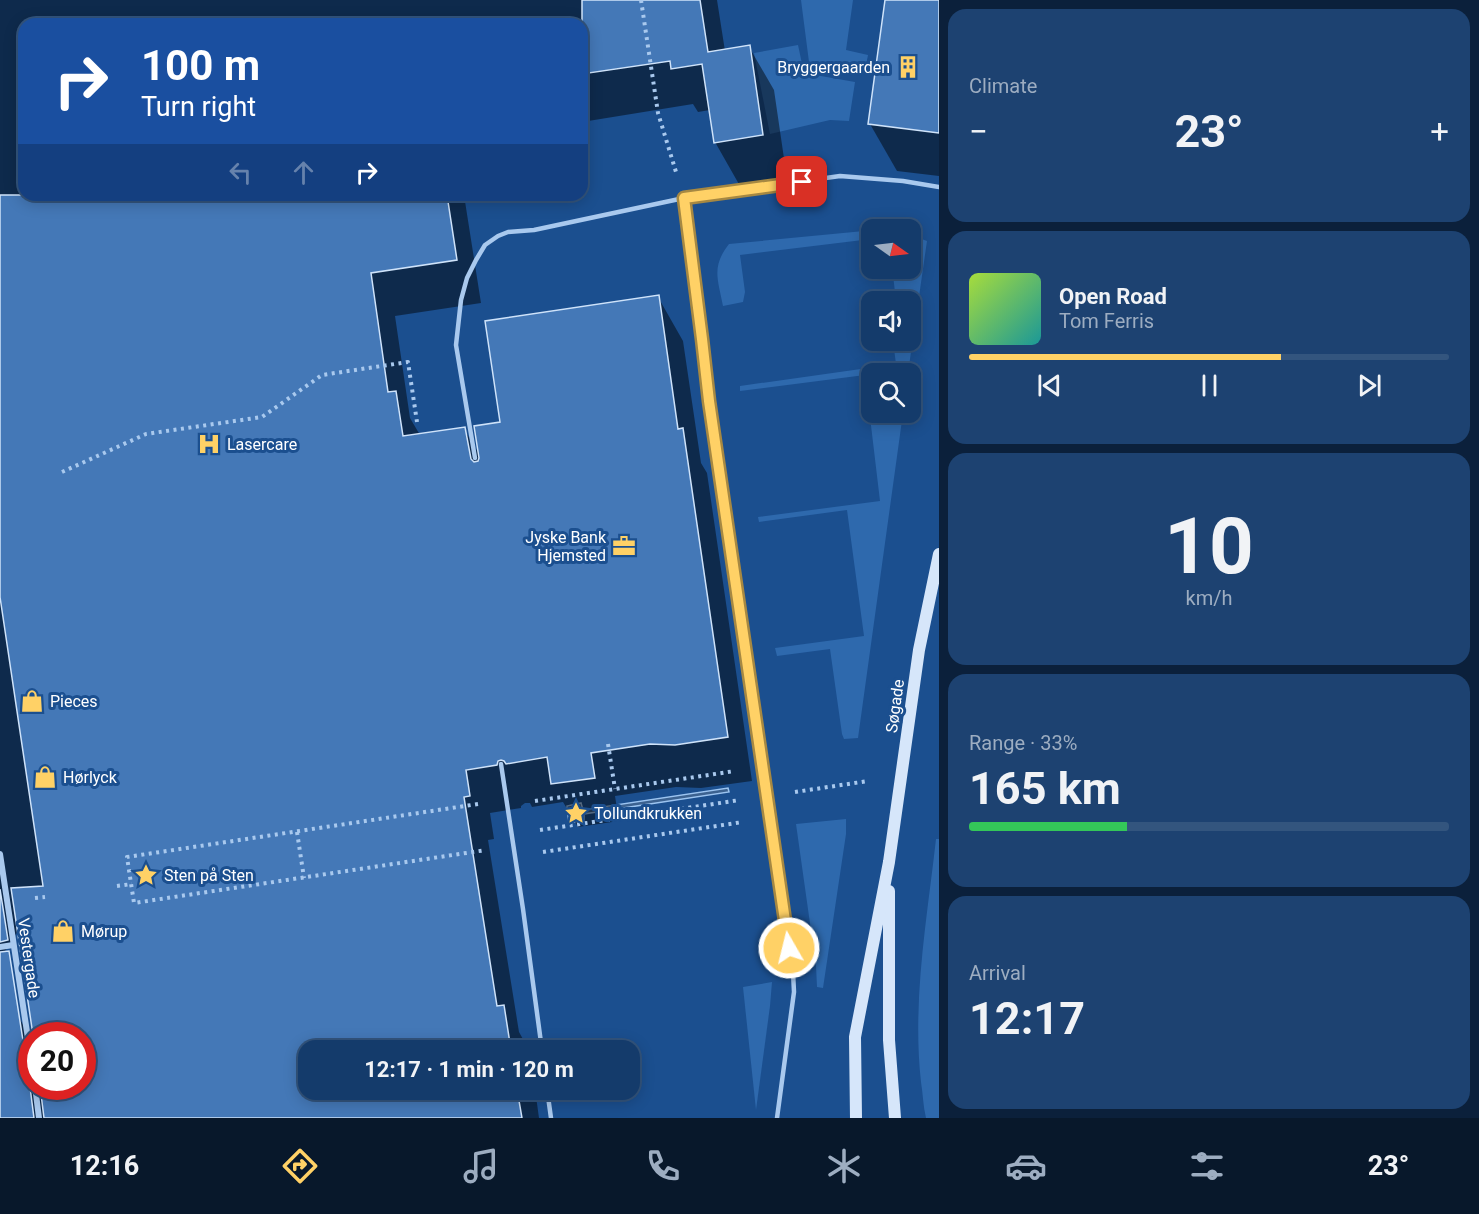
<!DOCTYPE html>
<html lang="en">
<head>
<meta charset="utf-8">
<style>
  body { margin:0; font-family:Roboto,sans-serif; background:#1d4271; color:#f1f3f6; height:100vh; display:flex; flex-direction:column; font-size:22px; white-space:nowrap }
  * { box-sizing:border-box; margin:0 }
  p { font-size:20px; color:#9dadc1 }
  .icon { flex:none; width:33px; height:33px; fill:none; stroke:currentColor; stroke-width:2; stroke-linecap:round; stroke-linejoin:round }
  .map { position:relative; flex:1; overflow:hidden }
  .side { display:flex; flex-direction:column; gap:9px; padding:9px; background:#0b203b; width:540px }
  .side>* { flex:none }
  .hud { position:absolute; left:18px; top:18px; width:570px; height:183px; border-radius:18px; box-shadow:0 3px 15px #0003,0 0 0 2px #33557e; background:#1a4fa0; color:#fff; overflow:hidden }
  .needle { width:39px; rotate:104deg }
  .tools { position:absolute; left:861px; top:219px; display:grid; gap:12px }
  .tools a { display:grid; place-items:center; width:60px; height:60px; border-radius:12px; background:#143b6b; box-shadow:0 3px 15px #0003,0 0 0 2px #33557e; font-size:30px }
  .speed { position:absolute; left:18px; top:1022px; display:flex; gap:12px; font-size:30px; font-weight:700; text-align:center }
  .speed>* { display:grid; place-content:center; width:78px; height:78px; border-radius:50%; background:#143b6b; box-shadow:0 3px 15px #0003,0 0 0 2px #33557e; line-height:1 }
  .speed .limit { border:9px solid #d22; background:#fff; color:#111 }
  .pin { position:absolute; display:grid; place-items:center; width:51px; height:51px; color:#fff; margin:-26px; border-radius:12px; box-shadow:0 3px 9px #0006 }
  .me { position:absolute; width:66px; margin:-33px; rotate:352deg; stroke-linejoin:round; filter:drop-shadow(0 0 4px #0008) }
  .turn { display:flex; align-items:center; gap:21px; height:126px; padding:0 24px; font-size:27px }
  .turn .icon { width:78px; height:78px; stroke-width:2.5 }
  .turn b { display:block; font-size:42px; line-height:51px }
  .lanes { display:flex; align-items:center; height:57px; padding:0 24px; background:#0003; justify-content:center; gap:30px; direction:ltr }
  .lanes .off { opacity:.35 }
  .big { font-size:45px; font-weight:700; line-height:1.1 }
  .side .tile { flex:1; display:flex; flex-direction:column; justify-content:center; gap:9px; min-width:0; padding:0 21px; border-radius:18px; background:#1d4271 }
  .side .dial { align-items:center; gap:0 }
  .dial b { font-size:78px; line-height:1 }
  .song { display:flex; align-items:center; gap:18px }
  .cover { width:72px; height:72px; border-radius:9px; background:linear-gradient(135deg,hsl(80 70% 55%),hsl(180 70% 35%)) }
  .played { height:6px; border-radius:3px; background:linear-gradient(90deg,#ffd166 65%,#33557e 65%) }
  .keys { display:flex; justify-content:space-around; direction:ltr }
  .heat { display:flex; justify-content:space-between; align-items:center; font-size:33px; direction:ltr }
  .charge { height:9px; border-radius:4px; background:linear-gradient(90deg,#34c759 33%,#33557e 0) }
  .trip { position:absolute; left:298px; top:1040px; width:342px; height:60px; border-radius:18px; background:#143b6b; box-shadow:0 3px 15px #0003,0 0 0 2px #33557e; font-weight:700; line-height:60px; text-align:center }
  .tabs { display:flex; height:96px; justify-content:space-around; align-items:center; background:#08182b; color:#9dadc1 }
  .tabs .icon { width:42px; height:42px }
  .tabs .current { color:#ffd166 }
  .tabs b { font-size:27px; color:#f1f3f6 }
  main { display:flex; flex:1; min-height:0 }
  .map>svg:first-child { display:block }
  .green { fill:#2e69ad }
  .water { fill:#3c6290; stroke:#9cc4f0; stroke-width:1.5 }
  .shadow { fill:#0007 }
  .building { fill:#4478b7; stroke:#cfe3fa; stroke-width:1.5 }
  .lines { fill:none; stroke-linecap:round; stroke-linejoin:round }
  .path { stroke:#a9c9ee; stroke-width:4; stroke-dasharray:3 4.5; stroke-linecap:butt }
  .lane { stroke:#a9c9ee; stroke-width:4.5 }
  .street { stroke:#a9c9ee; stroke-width:6 }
  .secondary { stroke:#d6e6fa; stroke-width:12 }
  .route-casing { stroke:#a68842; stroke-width:15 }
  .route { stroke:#ffd166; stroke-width:10 }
  .labels { text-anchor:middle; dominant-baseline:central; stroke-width:6; stroke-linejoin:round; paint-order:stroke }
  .poi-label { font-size:16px; fill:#fff; stroke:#1b4f8f; text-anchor:start }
  .street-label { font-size:16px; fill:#fff; stroke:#1b4f8f }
</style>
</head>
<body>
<main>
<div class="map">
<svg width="939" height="1118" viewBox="0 0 939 1118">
  <rect width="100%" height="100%" fill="#1b4f8f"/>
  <g class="green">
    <path d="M801,0H853L846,50L868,55L865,71L809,62Z"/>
    <path d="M798,45L804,73L855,82L849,121L830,120L770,134L754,53Z"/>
    <path d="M864,231L868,233H871V239L740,255L745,292L743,302L723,306C718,279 711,267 729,244Z"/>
    <path d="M911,235L927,241L908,373L872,374V412L903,413L858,738L844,739L842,734L830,649L777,656L775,648L864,636L847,510L759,522L758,517L880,501L865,375L740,391V386L896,364L893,341L910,340V302L896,301L893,275L885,276L884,269L910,268Z"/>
    <path d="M846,819V834L823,988L817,987L816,966L796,824Z"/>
    <path d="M936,839H939V1118H926C923,1106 923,1094 921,1082C912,1001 927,919 936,839Z"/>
    <path d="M772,982L770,1006L756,1110L743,987Z"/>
  </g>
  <path class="water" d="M728,788L729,792L584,814V820L569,823L567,806L581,803L583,810Z"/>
  <g class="shadow">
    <path d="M0,0H717L725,51L749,47L774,90L787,179L740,186L715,142L710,110L698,112L693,104L582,122V24H24V195H464L481,303L395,316L410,418L420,435L464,429L480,456L501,423L658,297L683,341L701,463L707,473L752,781L701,788L676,787L615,796L619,821L578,827L563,802L532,807L530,803H525L521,806V808L490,813L494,839L488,840L519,1032L529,1050H309V1089H535L539,1118H0V1002L18,1016L32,1040V1086H82V1035H67L23,923L0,959Z"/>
    <path d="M887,0H939V176L897,171L870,124Z"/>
  </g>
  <g class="building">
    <path d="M582,0H700L708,52L750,45L763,135L714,143L702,64L671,69L670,61L582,74Z"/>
    <path d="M885,0H939V133L868,124Z"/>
    <path d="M0,195H447L457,260L371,273L388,392L396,391L403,436L465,427L471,459L474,462L478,461L479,458L474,426L500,422L485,321L659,295L678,429L683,428L728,737L675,745L650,744L591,753L595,778L551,784L547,757L506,764L504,761L501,760L498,761L497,765L466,770L470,796L464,797L497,1006L504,1005L511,1050H309V1089H517L522,1118H44L40,1086H82V1035H33L11,888L43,886L0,597Z"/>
    <path d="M0,889L8,940L0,942Z"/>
    <path d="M9,951L27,1066L28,1069L32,1070V1082L30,1087L34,1118H0V952Z"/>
  </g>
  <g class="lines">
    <g class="path">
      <path d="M641,0L658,113L676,172"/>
      <path d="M62,472L146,434L262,417L322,375L408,362L417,422"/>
      <path d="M608,744L615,789"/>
      <path d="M795,792L868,781"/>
      <path d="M535,801L735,771"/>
      <path d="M478,804L127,857L134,903L486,850"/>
      <path d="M540,830L740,800"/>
      <path d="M297,832L304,878"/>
      <path d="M543,852L743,822"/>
      <path d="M117,886L132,884"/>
      <path d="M35,898L45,897"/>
    </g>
    <g class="lane">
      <path d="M684,198L702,339L709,401L793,972L794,992L777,1118"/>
      <path d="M475,458L456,345L461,300L467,278L476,260L485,245L498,236L508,232L534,230L684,198L840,176L903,181L939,187"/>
      <path d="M501,764L523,909L542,1050"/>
      <path d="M547,1089L551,1118"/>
    </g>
    <g class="street">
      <path d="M0,854L32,1065"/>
      <path d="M0,947L13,945"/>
      <path d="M35,1086L39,1118"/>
    </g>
    <g class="secondary">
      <path d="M889,891V1040L895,1118"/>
      <path d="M856,1118L855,1037L889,862L919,650L939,554"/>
    </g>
  </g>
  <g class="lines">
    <g class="route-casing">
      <path id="route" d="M789,948L709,401L702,339L684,198L802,182"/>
    </g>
    <use href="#route" class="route"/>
  </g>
  <defs>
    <g id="building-bare" transform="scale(1.8)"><path d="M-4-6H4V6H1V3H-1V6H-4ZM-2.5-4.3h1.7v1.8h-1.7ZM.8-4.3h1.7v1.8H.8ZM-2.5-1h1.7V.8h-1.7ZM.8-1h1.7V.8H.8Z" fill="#ffd166" stroke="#1b4f8f" stroke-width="2.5" paint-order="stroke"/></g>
    <g id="hospital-bare" transform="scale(1.8)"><path d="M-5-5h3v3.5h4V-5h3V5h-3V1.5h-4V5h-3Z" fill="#ffd166" stroke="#1b4f8f" stroke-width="2.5" paint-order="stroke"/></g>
    <g id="office-bare" transform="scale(1.8)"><path d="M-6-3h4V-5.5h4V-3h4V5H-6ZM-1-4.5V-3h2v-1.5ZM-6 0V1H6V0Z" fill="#ffd166" stroke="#1b4f8f" stroke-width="2.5" paint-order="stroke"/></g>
    <g id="shop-bare" transform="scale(1.8)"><path d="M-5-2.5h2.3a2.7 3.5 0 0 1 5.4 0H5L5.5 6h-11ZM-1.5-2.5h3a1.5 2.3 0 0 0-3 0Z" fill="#ffd166" stroke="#1b4f8f" stroke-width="2.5" paint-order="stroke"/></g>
    <g id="sight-bare" transform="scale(1.8)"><path d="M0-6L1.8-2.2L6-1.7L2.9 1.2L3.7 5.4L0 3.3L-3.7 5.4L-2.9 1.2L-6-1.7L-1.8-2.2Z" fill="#ffd166" stroke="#1b4f8f" stroke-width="2.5" paint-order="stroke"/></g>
  </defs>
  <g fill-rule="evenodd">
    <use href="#building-bare" x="908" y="67"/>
    <use href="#hospital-bare" x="209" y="444"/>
    <use href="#office-bare" x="624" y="546"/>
    <use href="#shop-bare" x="32" y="701"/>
    <use href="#shop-bare" x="45" y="777"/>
    <use href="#sight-bare" x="576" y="813"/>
    <use href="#sight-bare" x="146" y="875"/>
    <use href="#shop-bare" x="63" y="931"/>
  </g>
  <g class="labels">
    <g class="poi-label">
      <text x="890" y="67" text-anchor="end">Bryggergaarden</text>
      <text x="227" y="444">Lasercare</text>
      <text x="606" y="537" text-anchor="end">Jyske Bank<tspan x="606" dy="18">Hjemsted</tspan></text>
      <text x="50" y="701">Pieces</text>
      <text x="63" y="777">Hørlyck</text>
      <text x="594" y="813">Tollundkrukken</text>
      <text x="164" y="875">Sten på Sten</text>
      <text x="81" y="931">Mørup</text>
    </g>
    <g class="street-label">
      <text transform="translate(895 706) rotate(-82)">Søgade</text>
      <text transform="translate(29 958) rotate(82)">Vestergade</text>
    </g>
  </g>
</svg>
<div class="tools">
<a><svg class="needle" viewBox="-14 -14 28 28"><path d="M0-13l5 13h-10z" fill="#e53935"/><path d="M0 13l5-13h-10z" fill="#9dadc1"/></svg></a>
<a><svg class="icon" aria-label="sound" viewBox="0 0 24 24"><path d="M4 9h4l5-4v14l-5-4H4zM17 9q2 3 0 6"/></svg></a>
<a><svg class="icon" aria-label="search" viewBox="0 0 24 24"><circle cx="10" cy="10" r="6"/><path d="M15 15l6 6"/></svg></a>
</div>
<div class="speed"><div class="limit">20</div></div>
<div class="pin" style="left:802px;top:182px;background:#d93025"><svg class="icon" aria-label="arrive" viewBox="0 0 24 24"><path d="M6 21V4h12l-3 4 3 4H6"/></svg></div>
<svg class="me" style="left:789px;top:948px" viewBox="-20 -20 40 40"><circle r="17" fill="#ffd166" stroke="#fff" stroke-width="3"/><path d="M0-11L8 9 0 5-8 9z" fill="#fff"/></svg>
<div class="trip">12:17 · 1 min · 120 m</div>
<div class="hud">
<div class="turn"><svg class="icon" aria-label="right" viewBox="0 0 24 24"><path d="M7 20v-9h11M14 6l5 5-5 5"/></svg><div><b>100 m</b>Turn right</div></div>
<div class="lanes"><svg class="icon off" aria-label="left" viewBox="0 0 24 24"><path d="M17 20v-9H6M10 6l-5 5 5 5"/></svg><svg class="icon off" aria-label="ahead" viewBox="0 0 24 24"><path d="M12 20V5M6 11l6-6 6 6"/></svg><svg class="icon" aria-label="right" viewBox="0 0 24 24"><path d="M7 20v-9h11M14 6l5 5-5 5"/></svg></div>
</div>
</div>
<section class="side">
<div class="tile"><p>Climate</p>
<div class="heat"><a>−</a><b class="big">23°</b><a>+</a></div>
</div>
<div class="tile">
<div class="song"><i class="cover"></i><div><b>Open Road</b><p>Tom Ferris</p></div></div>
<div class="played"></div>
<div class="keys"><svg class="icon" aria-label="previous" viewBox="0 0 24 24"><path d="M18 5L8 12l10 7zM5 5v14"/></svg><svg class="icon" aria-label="pause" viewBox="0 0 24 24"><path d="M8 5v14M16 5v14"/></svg><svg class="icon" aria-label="next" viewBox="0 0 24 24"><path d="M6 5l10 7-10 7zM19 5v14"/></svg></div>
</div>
<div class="tile dial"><b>10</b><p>km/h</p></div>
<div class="tile"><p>Range · 33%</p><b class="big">165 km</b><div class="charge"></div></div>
<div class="tile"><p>Arrival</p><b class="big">12:17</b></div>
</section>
</main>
<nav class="tabs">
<b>12:16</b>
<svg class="icon current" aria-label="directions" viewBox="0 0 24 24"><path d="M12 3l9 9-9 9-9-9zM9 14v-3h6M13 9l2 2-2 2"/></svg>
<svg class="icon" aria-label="music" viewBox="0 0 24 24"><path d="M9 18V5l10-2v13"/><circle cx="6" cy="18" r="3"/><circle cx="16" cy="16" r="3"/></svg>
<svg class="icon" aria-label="phone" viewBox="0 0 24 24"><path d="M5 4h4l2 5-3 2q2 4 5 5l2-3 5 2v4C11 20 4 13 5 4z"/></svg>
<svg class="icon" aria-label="climate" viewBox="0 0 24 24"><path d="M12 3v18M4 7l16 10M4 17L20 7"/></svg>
<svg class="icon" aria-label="car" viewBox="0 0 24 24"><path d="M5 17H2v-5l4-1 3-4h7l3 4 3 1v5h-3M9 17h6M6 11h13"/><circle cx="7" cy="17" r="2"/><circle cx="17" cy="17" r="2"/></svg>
<svg class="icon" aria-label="filters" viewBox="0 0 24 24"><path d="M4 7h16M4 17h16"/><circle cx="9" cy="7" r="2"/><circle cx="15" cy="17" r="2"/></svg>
<b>23°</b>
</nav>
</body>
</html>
